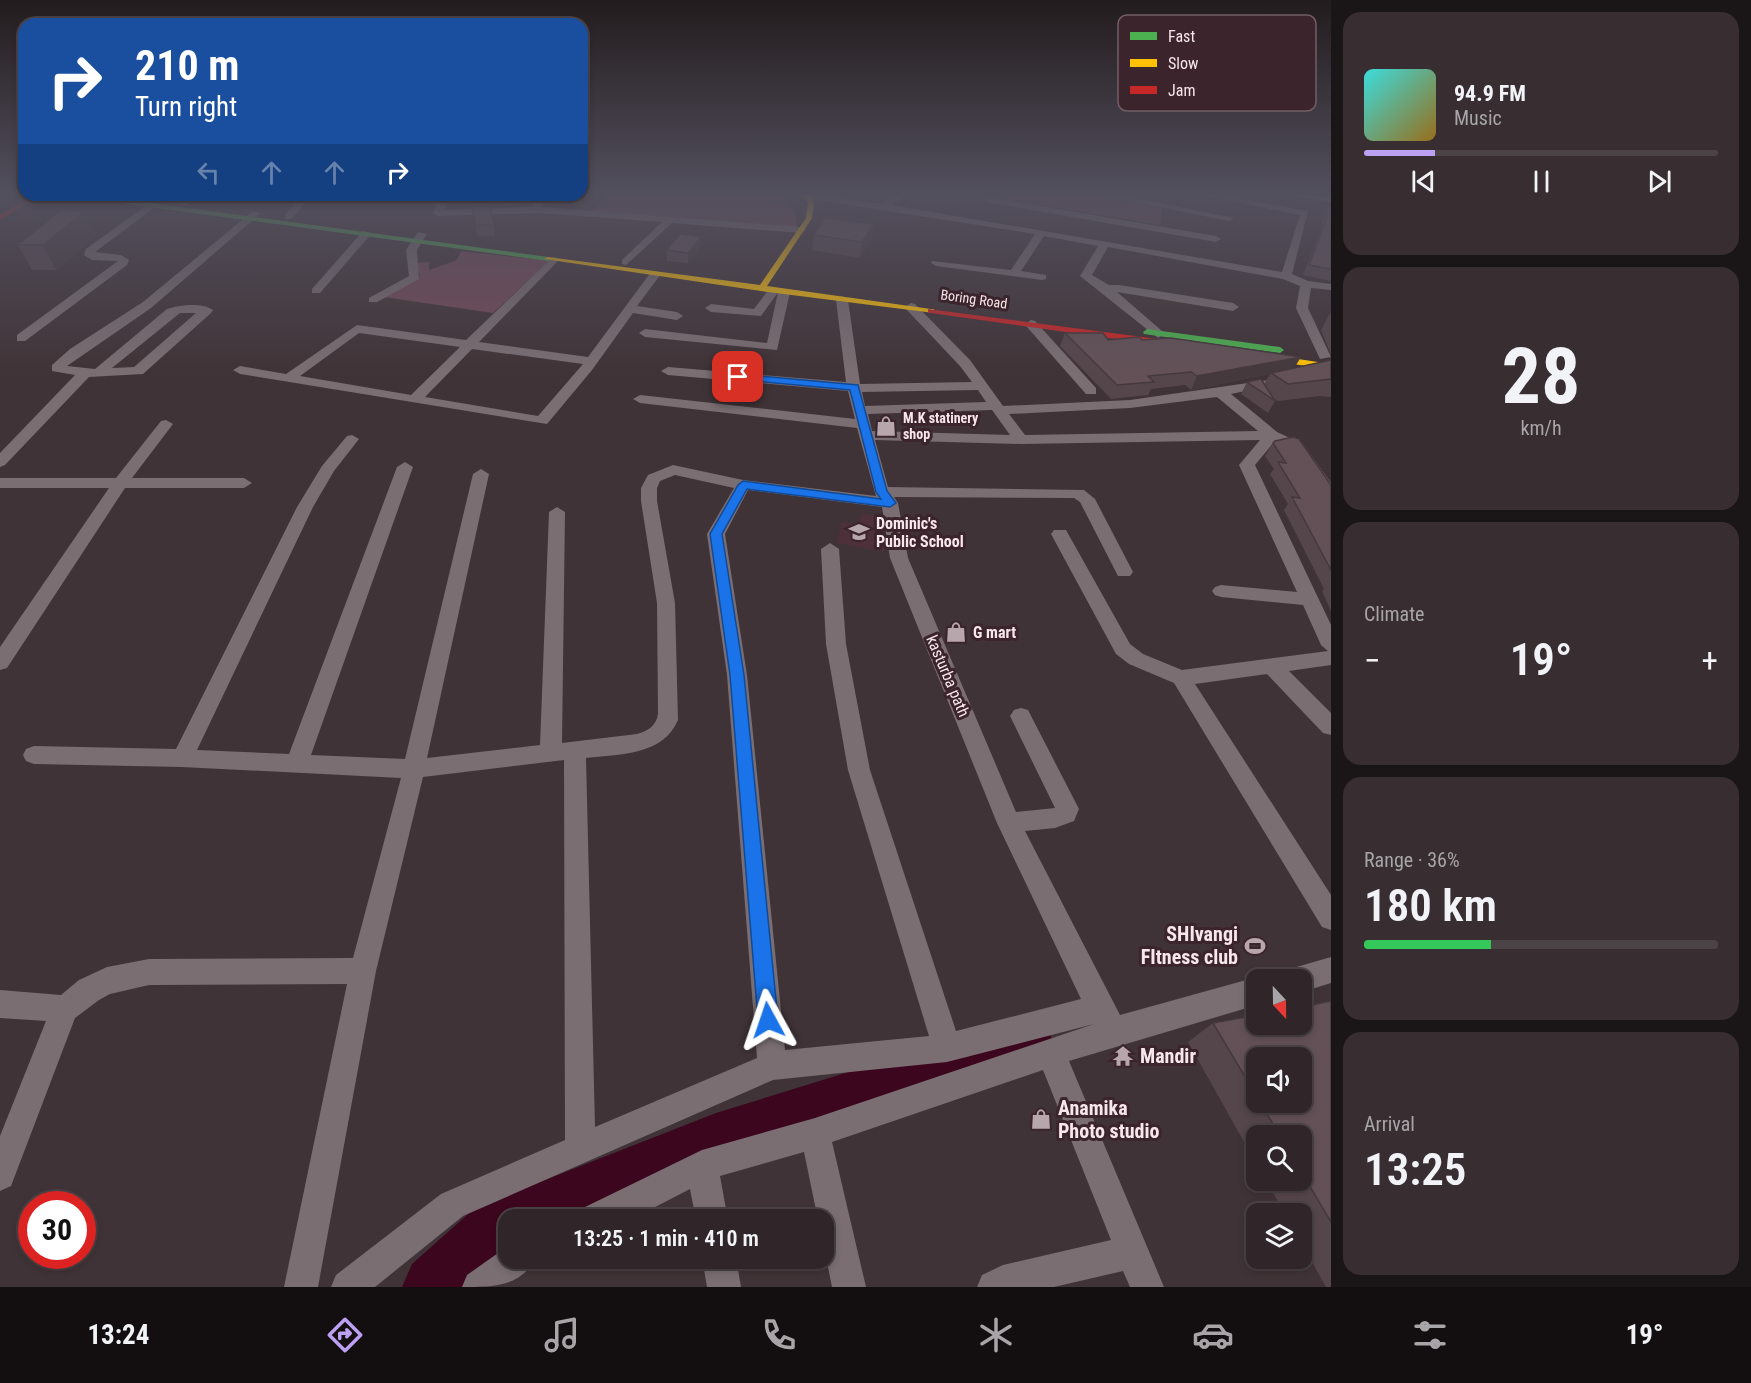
<!DOCTYPE html>
<html lang="en">
<head>
<meta charset="utf-8">
<style>
  body { margin:0; font-family:"Roboto Condensed",sans-serif; background:#382e31; color:#f1f3f6; height:100vh; display:flex; flex-direction:column; font-size:22px; white-space:nowrap }
  * { box-sizing:border-box; margin:0 }
  p { font-size:20px; color:#a8a5a8 }
  .icon { flex:none; width:33px; height:33px; fill:none; stroke:currentColor; stroke-width:2; stroke-linecap:round; stroke-linejoin:round }
  .map { position:relative; flex:1; overflow:hidden }
  .drawer { display:flex; flex-direction:column; gap:12px; padding:12px; background:#1a1517; width:420px }
  .drawer>* { flex:none }
  .guide { position:absolute; left:18px; top:18px; width:570px; height:183px; border-radius:18px; box-shadow:0 3px 9px #0003,0 0 0 2px #4b4346; background:#1a4fa0; color:#fff; overflow:hidden }
  .needle { width:39px; rotate:158deg }
  .tools { position:absolute; left:1246px; top:969px; display:grid; gap:12px }
  .tools a { display:grid; place-items:center; width:66px; height:66px; border-radius:12px; background:#302629; box-shadow:0 3px 9px #0003,0 0 0 2px #4b4346; font-size:30px }
  .speed { position:absolute; left:18px; top:1191px; display:flex; gap:12px; font-size:30px; font-weight:700; text-align:center }
  .speed>* { display:grid; place-content:center; width:78px; height:78px; border-radius:50%; background:#302629; box-shadow:0 3px 9px #0003,0 0 0 2px #4b4346; line-height:1 }
  .speed .limit { border:9px solid #d22; background:#fff; color:#111 }
  .pin { position:absolute; display:grid; place-items:center; width:51px; height:51px; color:#fff; margin:-26px; border-radius:12px; box-shadow:0 3px 9px #0006 }
  .me { position:absolute; width:66px; margin:-33px; rotate:355deg; stroke-linejoin:round; filter:drop-shadow(0 0 4px #0008) }
  .turn { display:flex; align-items:center; gap:21px; height:126px; padding:0 18px; font-size:27px }
  .turn .icon { width:78px; height:78px; stroke-width:2.5 }
  .turn b { display:block; font-size:42px; line-height:51px }
  .lanes { display:flex; align-items:center; height:57px; padding:0 18px; background:#0003; justify-content:center; gap:30px; direction:ltr }
  .lanes .off { opacity:.35 }
  .big { font-size:45px; font-weight:600; line-height:1.1 }
  .drawer .widget { flex:1; display:flex; flex-direction:column; justify-content:center; gap:9px; min-width:0; padding:0 21px; border-radius:18px; background:#382e31 }
  .drawer .dial { align-items:center; gap:0 }
  .dial b { font-size:78px; line-height:1 }
  .song { display:flex; align-items:center; gap:18px }
  .cover { width:72px; height:72px; border-radius:9px; background:linear-gradient(135deg,hsl(180 70% 55%),hsl(40 70% 35%)) }
  .played { height:6px; border-radius:3px; background:linear-gradient(90deg,#bca0f2 20%,#4b4346 20%) }
  .keys { display:flex; justify-content:space-around; direction:ltr }
  .heat { display:flex; justify-content:space-between; align-items:center; font-size:33px; direction:ltr }
  .charge { height:9px; border-radius:4px; background:linear-gradient(90deg,#34c759 36%,#4b4346 0) }
  .trip { position:absolute; left:498px; top:1209px; width:336px; height:60px; border-radius:18px; background:#302629; box-shadow:0 3px 9px #0003,0 0 0 2px #4b4346; font-weight:600; line-height:60px; text-align:center }
  .tabs { display:flex; height:96px; justify-content:space-around; align-items:center; background:#130f10; color:#a8a5a8 }
  .tabs .icon { width:42px; height:42px }
  .tabs .current { color:#bca0f2 }
  .tabs b { font-size:27px; color:#f1f3f6 }
  main { display:flex; flex:1; min-height:0 }
  .map>svg:first-child { display:block }
  .built { fill:#4e303a }
  .green { fill:#744958 }
  .lines { fill:none; stroke-linecap:round; stroke-linejoin:round }
  .river { fill:#3b061e; fill-rule:evenodd }
  .street { fill:#7a6e72; fill-rule:evenodd }
  .fast { fill:#4caf50; fill-rule:evenodd }
  .slow { fill:#ffc107; fill-rule:evenodd }
  .jam { fill:#c62828; fill-rule:evenodd }
  .wall { fill:#55464b; fill-rule:evenodd }
  .shaded-wall { fill:#45393d }
  .building { fill:#635157; stroke:#45393d; stroke-width:1.5 }
  .route { fill:#1a73e8; stroke:#114b97; stroke-width:1.5 }
  .labels { text-anchor:middle; dominant-baseline:central; stroke-width:6; stroke-linejoin:round; paint-order:stroke }
  .far-street-label { font-size:14px; fill:#f7e6eb; stroke:#3b242c }
  .far-poi-label { font-size:14px; font-weight:bold; fill:#f7e6eb; stroke:#3b242c; text-anchor:start }
  .poi-label { font-size:16px; font-weight:bold; fill:#f7e6eb; stroke:#3b242c; text-anchor:start }
  .street-label { font-size:16px; fill:#f7e6eb; stroke:#3b242c }
  .near-poi-label { font-size:20px; font-weight:bold; fill:#f7e6eb; stroke:#3b242c; text-anchor:start }
  .key { fill:#3b242c; stroke:#735e65; stroke-width:1.5 }
  .key-label { font-size:16px; fill:#f7e6eb }
</style>
</head>
<body>
<main>
<div class="map">
<svg width="1331" height="1287" viewBox="0 0 1331 1287">
  <rect width="100%" height="100%" fill="#403337"/>
  <path class="built" d="M862,513L881,516L877,540L886,542L884,552L837,543L842,522L859,525Z"/>
  <g class="green">
    <path d="M610,193H782L795,214L797,228L591,212Z"/>
    <path d="M1010,193H1085L1162,208L1160,225L1005,199Z"/>
    <path d="M461,251L550,261L493,313L384,297L420,276L415,263L429,262V270L457,260Z"/>
  </g>
  <g class="lines">
    <path class="river" d="M1027,1017L1046,1025L1054,1044L1046,1063L716,1173L601,1220H508V1258H513L483,1287H402L412,1264L476,1207L716,1113Z"/>
    <g class="street">
      <path d="M807,193L882,204L899,193H910L892,205L1282,272L1300,215L1191,193H1212L1308,211L1292,274L1308,281L1331,284V290L1311,288L1308,308L1331,357L1320,359L1296,308L1300,286L1283,279L1108,247L1092,275L1109,285H1119L1233,303L1239,307L1233,311L1117,292L1162,331L1164,334L1158,338L1080,276L1098,246L1044,236L1021,271L1046,275V279L1042,280L936,266L931,263L932,261L1011,270L1035,234L804,198L802,196Z"/>
      <path d="M1090,193H1110L1234,218L1229,221Z"/>
      <path d="M188,195H199L188,205H182L180,203Z"/>
      <path d="M303,195H313L291,219H285V215Z"/>
      <path d="M441,195H451L444,210L532,207L539,195H549L542,207L801,227L806,230L801,233L672,223L626,265L622,264V260L662,222L539,213L438,216L433,213Z"/>
      <path d="M989,197L1216,236L1221,239L1216,242L986,202V198Z"/>
      <path d="M150,203L158,205L95,252L121,255L129,260L127,265L25,341H17V335L118,261L92,260L84,255L86,249Z"/>
      <path d="M253,211L261,213L151,308L67,366L95,369L167,309C179,305 202,302 213,310L211,313L143,374L89,377L5,465L0,467V453L75,375L52,371V365L70,349L143,302ZM180,313H196L134,367L112,368Z"/>
      <path d="M363,231L372,233L320,293H312V289Z"/>
      <path d="M418,232L427,234L417,250L419,279L377,302H369V298L409,276L406,250Z"/>
      <path d="M553,257L557,258V262L479,342L588,357L651,272L655,271L661,274L637,306L677,312L683,316L677,320L633,313L592,370L547,424L240,374L233,370L240,366L286,374L357,325L466,340ZM359,333L460,347L411,395L300,376ZM472,349L583,364L538,416L425,397Z"/>
      <path d="M769,289L779,291L761,316L711,312L705,308L711,304L754,309Z"/>
      <path d="M784,289L790,292L777,350L645,337L639,333L645,329L767,343L778,292Z"/>
      <path d="M842,296L848,300L860,384L972,382L960,366L907,310L905,307L911,303L915,304L970,360L1003,406L1130,400L1275,379V385L1231,394L1277,432L1303,444L1331,483V499L1325,497L1293,450L1274,442L1255,465L1331,625V665L1289,671L1331,713V735L1323,733L1267,674L1195,684L1331,895V930L1322,927L1174,683L1129,664L1116,654L1051,534L1054,530H1066L1130,644L1143,654L1182,670L1328,651L1321,645L1303,605L1221,597L1215,595L1212,591L1215,587L1221,585L1297,592L1239,465L1260,440L1021,444L875,440L888,487L1084,490L1095,499L1133,572L1130,576H1118L1080,502L1074,498L894,497L898,503L908,558L1016,812L1055,808L1010,716L1014,710L1021,708L1028,710L1079,809L1074,821L1055,828L1025,831L1120,1015L1257,977L1262,980H1257V1005L1069,1061L1164,1287H1130L1123,1271L1054,1287H977L982,1275L1003,1265L1111,1240L1043,1070L832,1142L866,1287H832L824,1247V1220H818L804,1152L720,1176L728,1220H696L690,1189L630,1220H579L583,1208L702,1150L815,1118L1094,1024L947,1062L773,1080L463,1216L375,1287H331L336,1275L441,1194L565,1140L564,760L423,777L376,971L318,1287H284L347,984L149,985L110,994L99,1000L75,1018L11,1186L0,1191V1136L46,1021L0,1018V990L61,995L79,980L107,967L149,959L353,958L401,778L182,767L34,764L26,761L23,755L26,749L34,746L176,749L297,507L322,466L347,436L352,435L359,439L334,471L313,507L197,750L289,754L397,467L405,462L413,467L311,755L405,759L473,474L481,469L489,474L427,758L540,745L549,512L557,507L565,512L562,743L637,734C648,731 656,726 658,714L657,603L641,501V488L648,475L673,465L743,480L876,496L857,428L640,403L633,399L640,395L855,419L848,391L668,375L661,371L668,367L846,382L836,300ZM978,390L986,402L865,406L862,392ZM1217,397L1258,431L1025,435L1009,414L1130,408ZM992,410L1010,435L872,431L868,414ZM675,475L734,488L707,534L727,675L757,1058L595,1127L586,758C619,754 663,756 678,720L675,603L657,501V488L660,481ZM748,490L882,507L890,558L997,823L1081,999L956,1031L870,770L846,644L839,549L830,543L821,549L826,644L848,770L929,1036L785,1050L747,675L725,534Z"/>
      <path d="M1031,320L1035,321L1096,388V394H1086L1027,327L1025,324Z"/>
      <path d="M166,420L173,424L132,478H244L252,483L244,488H125L7,668L0,670V647L109,488H0V478H116L161,421Z"/>
      <path d="M1331,957V983L1302,992V980H1283L1286,970Z"/>
      <path d="M508,1246V1258H535C522,1287 492,1287 462,1287L467,1275Z"/>
      <path d="M702,1258H736L741,1287H707Z"/>
    </g>
    <g class="fast">
      <path d="M1289,193L1331,198V202L1292,195Z"/>
      <path d="M92,195L548,257L552,259L548,261L91,199L29,202L26,200L29,198Z"/>
      <path d="M1147,329L1280,347L1284,350L1280,353L1144,334L1143,332Z"/>
    </g>
    <g class="slow">
      <path d="M802,193H808L814,202L812,218L767,286L931,309H934V313L761,291L544,259L548,257L760,285L806,218L808,202Z"/>
      <path d="M1259,353L1331,364V370L1256,358L1255,356Z"/>
    </g>
    <g class="jam">
      <path d="M33,195H41L0,220V215Z"/>
      <path d="M928,309L1166,340L1170,343L1166,346L931,313H928Z"/>
    </g>
  </g>
  <g class="wall">
    <path d="M1331,205V281L1303,275L1322,228V220Z"/>
    <path d="M472,207L494,225L495,236H477Z"/>
    <path d="M97,235L56,270H32L18,245Z"/>
    <path d="M814,235L872,239L860,258L812,250Z"/>
    <path d="M701,247L688,263L667,261V250Z"/>
    <path d="M1330,313H1331V355L1321,330Z"/>
    <path d="M1065,333L1108,340H1142L1295,368L1331,360V397L1320,396L1278,401L1274,399L1275,401L1268,413L1241,394L1247,382L1264,384L1270,374L1191,390L1185,385L1151,389L1148,395L1111,399L1060,346Z"/>
    <path d="M1273,443L1331,485V611L1322,591L1324,589L1284,510L1288,504L1270,474L1274,469L1265,456Z"/>
    <path d="M1331,1001V1287H1326L1302,1244V1214H1285L1266,1180H1302V1136H1257V1165L1188,1042L1213,1023ZM1257,1058L1302,1102H1257Z"/>
  </g>
  <g class="shaded-wall">
    <path d="M85,211L97,235L56,270L43,245Z"/>
    <path d="M874,224L872,239L860,258L862,242Z"/>
    <path d="M701,237V247L688,263V253Z"/>
    <path d="M1301,357L1293,370L1271,373L1270,374L1191,390L1197,376Z"/>
  </g>
  <g class="building">
    <path d="M472,207H490L494,225H476Z"/>
    <path d="M1327,210L1331,211V269L1309,265L1327,217Z"/>
    <path d="M60,211H85L43,245H18Z"/>
    <path d="M825,218L874,224L862,242L814,235Z"/>
    <path d="M680,234L701,237L688,253L667,250Z"/>
    <path d="M1065,333H1103L1108,340L1139,337L1142,340L1171,338L1301,357L1197,376L1191,372L1148,376L1154,382L1117,385Z"/>
    <path d="M1331,360V379L1288,384L1271,373Z"/>
    <path d="M1261,379L1275,401L1247,382Z"/>
    <path d="M1293,437L1299,439L1331,485V570L1292,497L1300,498L1278,462L1286,463L1273,443L1275,441Z"/>
    <path d="M1331,1001V1222L1302,1173V1136H1280L1260,1102H1302V1058H1257V1097L1213,1023L1257,1015V1024H1302V1007Z"/>
  </g>
  <linearGradient id="sky" x2="0" y2="1"><stop stop-color="#231c1e"/><stop offset="0.52" stop-color="#53505e"/><stop offset="1" stop-color="#53505e" stop-opacity="0"/></linearGradient>
  <rect width="1331" height="373" fill="url(#sky)"/>
  <path class="route" d="M738,374L858,385L887,491L896,503L890,507L747,489L722,534L744,675L778,1020L775,1027L768,1030L761,1027L758,1020L730,675L710,534L738,485L743,481L881,499L876,492L850,390L734,379L733,377Z"/>
  <defs>
    <g id="shop-bare" transform="scale(1.62)"><path d="M-5-2.5h2.3a2.7 3.5 0 0 1 5.4 0H5L5.5 6h-11ZM-1.5-2.5h3a1.5 2.3 0 0 0-3 0Z" fill="#b7a7ac" stroke="#3b242c" stroke-width="2.5" paint-order="stroke"/></g>
    <g id="school-bare" transform="scale(1.62)"><path d="M0-5L7-2L0 1L-7-2ZM-4 1L0 2.5L4 1V4Q0 6-4 4Z" fill="#b7a7ac" stroke="#3b242c" stroke-width="2.5" paint-order="stroke"/></g>
    <g id="stadium-bare" transform="scale(1.62)"><path d="M0-5a6.5 5 0 1 0 0 10a6.5 5 0 1 0 0-10ZM-3.5-1.8h7v3.6h-7Z" fill="#b7a7ac" stroke="#3b242c" stroke-width="2.5" paint-order="stroke"/></g>
    <g id="temple-bare" transform="scale(1.62)"><path d="M0-6L5-2H3V0L6.5 2.5H4V6H1.5V3h-3V6H-4V2.5H-6.5L-3 0V-2H-5Z" fill="#b7a7ac" stroke="#3b242c" stroke-width="2.5" paint-order="stroke"/></g>
  </defs>
  <g fill-rule="evenodd">
    <use href="#shop-bare" x="886" y="426"/>
    <use href="#school-bare" x="859" y="532"/>
    <use href="#shop-bare" x="956" y="632"/>
    <use href="#stadium-bare" x="1255" y="946"/>
    <use href="#temple-bare" x="1123" y="1056"/>
    <use href="#shop-bare" x="1041" y="1119"/>
  </g>
  <g class="labels">
    <g class="far-street-label">
      <text transform="translate(974 299) rotate(8)">Boring Road</text>
    </g>
    <g class="far-poi-label">
      <text x="903" y="418">M.K statinery<tspan x="903" dy="16">shop</tspan></text>
    </g>
    <g class="poi-label">
      <text x="876" y="523">Dominic's<tspan x="876" dy="18">Public School</tspan></text>
      <text x="973" y="632">G mart</text>
    </g>
    <g class="street-label">
      <text transform="translate(948 676) rotate(67)">kasturba path</text>
    </g>
    <g class="near-poi-label">
      <text x="1238" y="934" text-anchor="end">SHIvangi<tspan x="1238" dy="23">FItness club</tspan></text>
      <text x="1140" y="1056">Mandir</text>
      <text x="1058" y="1108">Anamika<tspan x="1058" dy="23">Photo studio</tspan></text>
    </g>
  </g>
  <rect x="1118" y="15" width="198" height="96" rx="9" class="key"/>
  <rect x="1130" y="32" width="27" height="8" fill="#4caf50"/>
  <rect x="1130" y="59" width="27" height="8" fill="#ffc107"/>
  <rect x="1130" y="86" width="27" height="8" fill="#c62828"/>
  <g class="key-label">
    <text x="1168" y="42">Fast</text>
    <text x="1168" y="69">Slow</text>
    <text x="1168" y="96">Jam</text>
  </g>
</svg>
<div class="tools">
<a><svg class="needle" viewBox="-14 -14 28 28"><path d="M0-13l5 13h-10z" fill="#e53935"/><path d="M0 13l5-13h-10z" fill="#a8a5a8"/></svg></a>
<a><svg class="icon" aria-label="sound" viewBox="0 0 24 24"><path d="M4 9h4l5-4v14l-5-4H4zM17 9q2 3 0 6"/></svg></a>
<a><svg class="icon" aria-label="search" viewBox="0 0 24 24"><circle cx="10" cy="10" r="6"/><path d="M15 15l6 6"/></svg></a>
<a><svg class="icon" aria-label="layers" viewBox="0 0 24 24"><path d="M12 4l9 5-9 5-9-5zM3 14l9 5 9-5"/></svg></a>
</div>
<div class="speed"><div class="limit">30</div></div>
<div class="pin" style="left:738px;top:377px;background:#d93025"><svg class="icon" aria-label="arrive" viewBox="0 0 24 24"><path d="M6 21V4h12l-3 4 3 4H6"/></svg></div>
<svg class="me" style="left:768px;top:1020px" viewBox="-20 -20 40 40"><path d="M0-17L14 15 0 8-14 15z" fill="#1a73e8" stroke="#fff" stroke-width="4"/></svg>
<div class="trip">13:25 · 1 min · 410 m</div>
<div class="guide">
<div class="turn"><svg class="icon" aria-label="right" viewBox="0 0 24 24"><path d="M7 20v-9h11M14 6l5 5-5 5"/></svg><div><b>210 m</b>Turn right</div></div>
<div class="lanes"><svg class="icon off" aria-label="left" viewBox="0 0 24 24"><path d="M17 20v-9H6M10 6l-5 5 5 5"/></svg><svg class="icon off" aria-label="ahead" viewBox="0 0 24 24"><path d="M12 20V5M6 11l6-6 6 6"/></svg><svg class="icon off" aria-label="ahead" viewBox="0 0 24 24"><path d="M12 20V5M6 11l6-6 6 6"/></svg><svg class="icon" aria-label="right" viewBox="0 0 24 24"><path d="M7 20v-9h11M14 6l5 5-5 5"/></svg></div>
</div>
</div>
<section class="drawer">
<div class="widget">
<div class="song"><i class="cover"></i><div><b>94.9 FM</b><p>Music</p></div></div>
<div class="played"></div>
<div class="keys"><svg class="icon" aria-label="previous" viewBox="0 0 24 24"><path d="M18 5L8 12l10 7zM5 5v14"/></svg><svg class="icon" aria-label="pause" viewBox="0 0 24 24"><path d="M8 5v14M16 5v14"/></svg><svg class="icon" aria-label="next" viewBox="0 0 24 24"><path d="M6 5l10 7-10 7zM19 5v14"/></svg></div>
</div>
<div class="widget dial"><b>28</b><p>km/h</p></div>
<div class="widget"><p>Climate</p>
<div class="heat"><a>−</a><b class="big">19°</b><a>+</a></div>
</div>
<div class="widget"><p>Range · 36%</p><b class="big">180 km</b><div class="charge"></div></div>
<div class="widget"><p>Arrival</p><b class="big">13:25</b></div>
</section>
</main>
<nav class="tabs">
<b>13:24</b>
<svg class="icon current" aria-label="directions" viewBox="0 0 24 24"><path d="M12 3l9 9-9 9-9-9zM9 14v-3h6M13 9l2 2-2 2"/></svg>
<svg class="icon" aria-label="music" viewBox="0 0 24 24"><path d="M9 18V5l10-2v13"/><circle cx="6" cy="18" r="3"/><circle cx="16" cy="16" r="3"/></svg>
<svg class="icon" aria-label="phone" viewBox="0 0 24 24"><path d="M5 4h4l2 5-3 2q2 4 5 5l2-3 5 2v4C11 20 4 13 5 4z"/></svg>
<svg class="icon" aria-label="climate" viewBox="0 0 24 24"><path d="M12 3v18M4 7l16 10M4 17L20 7"/></svg>
<svg class="icon" aria-label="car" viewBox="0 0 24 24"><path d="M5 17H2v-5l4-1 3-4h7l3 4 3 1v5h-3M9 17h6M6 11h13"/><circle cx="7" cy="17" r="2"/><circle cx="17" cy="17" r="2"/></svg>
<svg class="icon" aria-label="filters" viewBox="0 0 24 24"><path d="M4 7h16M4 17h16"/><circle cx="9" cy="7" r="2"/><circle cx="15" cy="17" r="2"/></svg>
<b>19°</b>
</nav>
</body>
</html>
